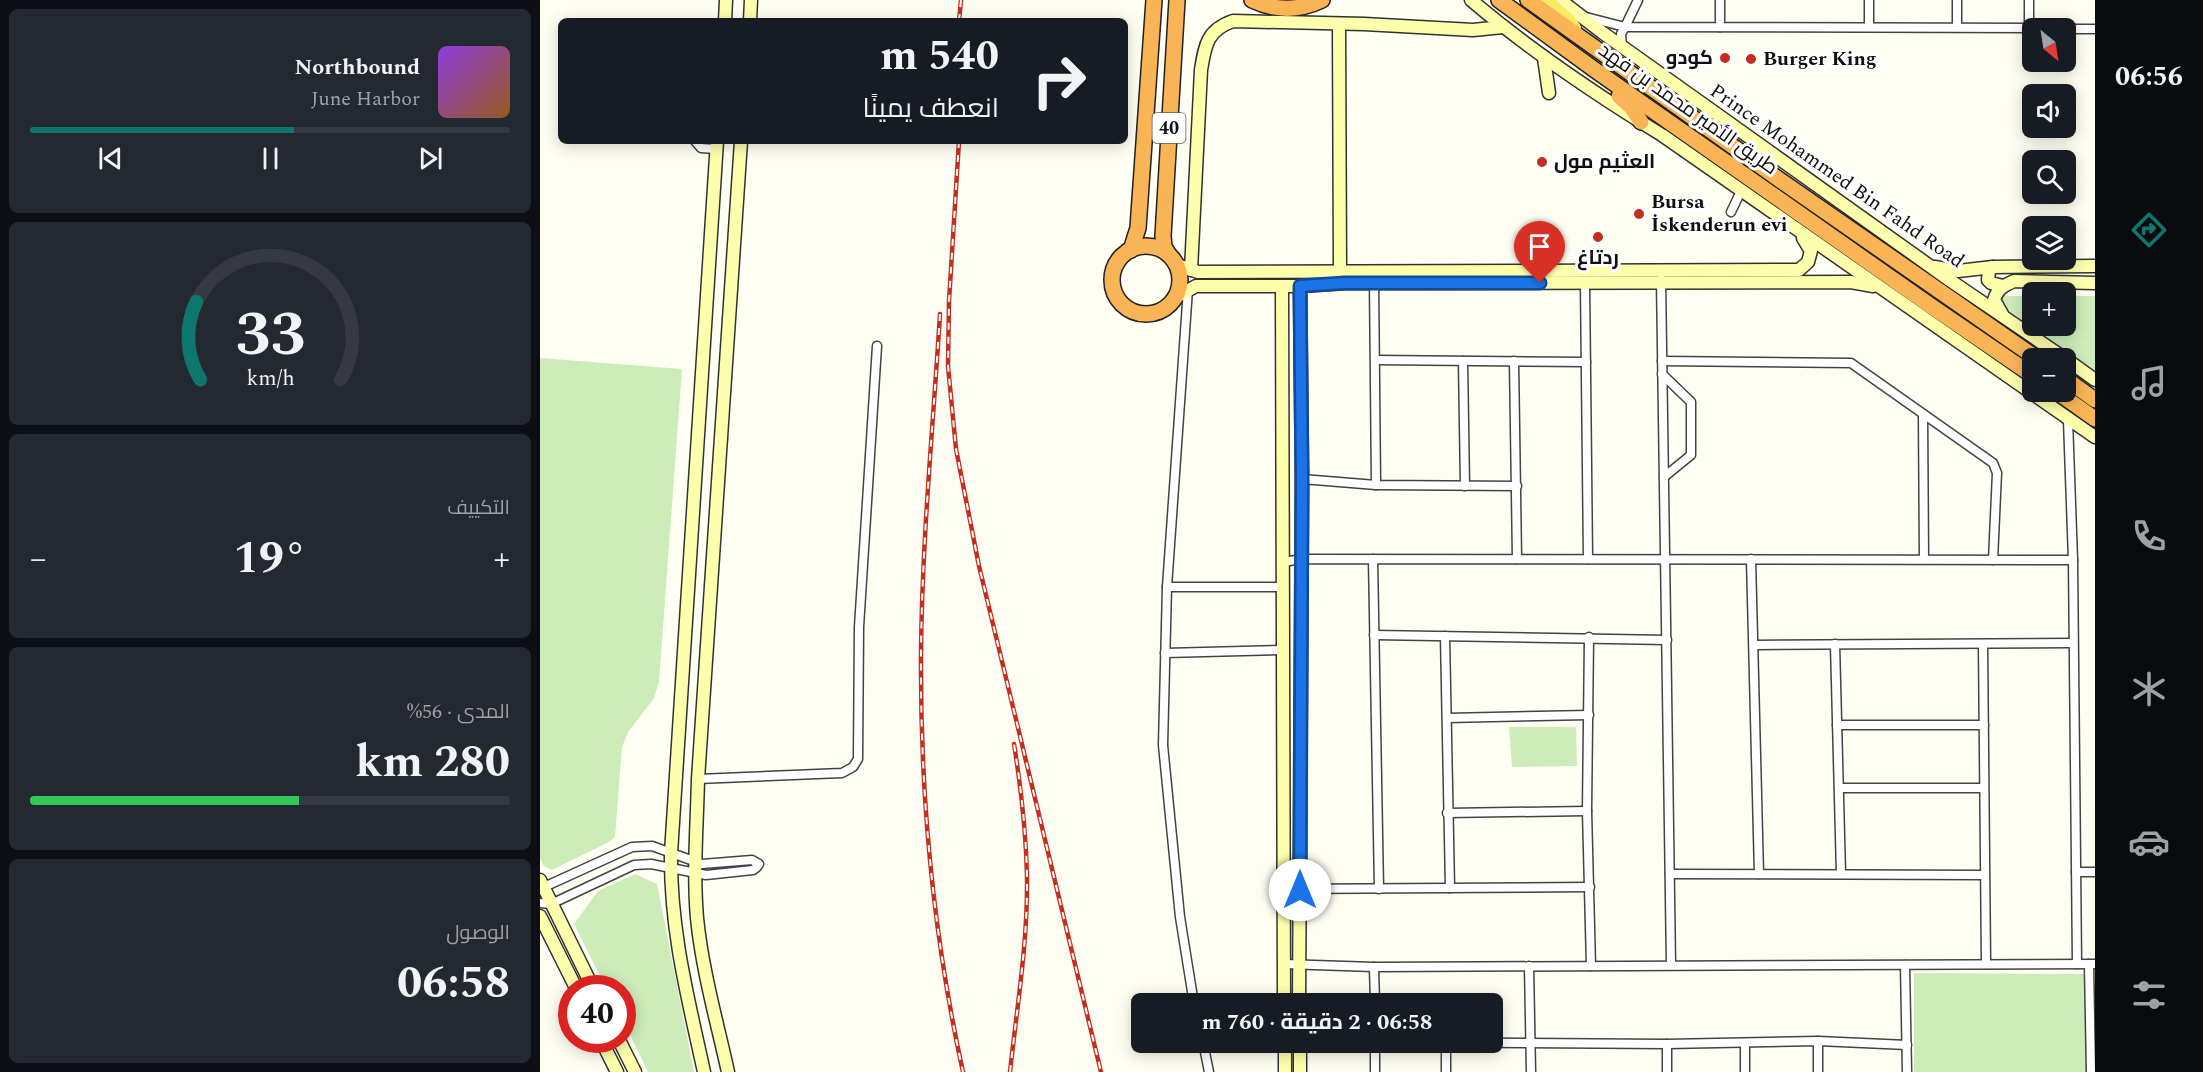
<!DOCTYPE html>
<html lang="ar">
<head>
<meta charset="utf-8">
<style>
  body { margin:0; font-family:Spectral,Cairo,serif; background:#242831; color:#f1f3f6; direction:rtl; height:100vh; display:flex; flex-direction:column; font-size:22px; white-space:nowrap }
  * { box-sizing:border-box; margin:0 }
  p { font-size:20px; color:#9ea1a6 }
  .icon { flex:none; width:33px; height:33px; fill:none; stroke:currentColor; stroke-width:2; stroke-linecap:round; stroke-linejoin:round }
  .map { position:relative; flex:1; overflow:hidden; direction:ltr }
  .side { display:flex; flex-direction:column; gap:9px; padding:9px; background:#0d0f14; width:540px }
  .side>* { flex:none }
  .guide { position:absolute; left:18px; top:18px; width:570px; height:126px; border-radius:9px; box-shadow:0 3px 15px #0003; direction:rtl; background:#171b24; color:#f1f3f6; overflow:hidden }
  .needle { width:39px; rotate:150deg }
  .tools { position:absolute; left:1482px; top:18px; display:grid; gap:12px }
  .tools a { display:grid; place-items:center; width:54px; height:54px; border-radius:9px; background:#171b24; box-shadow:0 3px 15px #0003; font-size:30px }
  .speed { position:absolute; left:18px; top:975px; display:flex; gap:12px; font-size:30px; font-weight:700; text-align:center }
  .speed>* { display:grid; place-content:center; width:78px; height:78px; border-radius:50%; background:#171b24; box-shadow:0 3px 15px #0003; line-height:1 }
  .speed .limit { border:9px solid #d22; background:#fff; color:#111 }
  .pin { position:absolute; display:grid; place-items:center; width:51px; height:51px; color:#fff; margin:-62px -26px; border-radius:50% 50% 50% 0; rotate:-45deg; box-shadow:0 0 6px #0007 }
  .pin .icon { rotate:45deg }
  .me { position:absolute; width:66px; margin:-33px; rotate:0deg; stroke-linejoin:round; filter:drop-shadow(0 0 4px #0008) }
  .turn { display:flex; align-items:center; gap:21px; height:126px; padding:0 30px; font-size:27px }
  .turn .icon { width:78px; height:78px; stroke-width:2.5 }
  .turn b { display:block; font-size:42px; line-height:51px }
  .big { font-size:45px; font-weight:700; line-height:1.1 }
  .side .card { flex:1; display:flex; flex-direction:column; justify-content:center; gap:9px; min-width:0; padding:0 21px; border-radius:9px; background:#242831 }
  .side .dial { align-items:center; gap:0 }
  .dial svg { height:156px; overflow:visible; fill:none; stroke:#363941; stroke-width:7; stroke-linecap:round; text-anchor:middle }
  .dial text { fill:#f1f3f6; stroke:none }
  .song { display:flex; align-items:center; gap:18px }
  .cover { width:72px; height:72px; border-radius:9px; background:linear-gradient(135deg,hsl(270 70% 55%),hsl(30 70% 35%)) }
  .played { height:6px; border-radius:3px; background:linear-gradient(90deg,#0f766e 55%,#363941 55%) }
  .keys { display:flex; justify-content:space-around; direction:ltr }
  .heat { display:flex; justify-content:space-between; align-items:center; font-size:33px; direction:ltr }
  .charge { height:9px; border-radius:4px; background:linear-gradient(90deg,#34c759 56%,#363941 0) }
  .trip { position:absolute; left:591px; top:993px; width:372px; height:60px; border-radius:9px; background:#171b24; box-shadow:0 3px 15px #0003; font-weight:700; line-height:60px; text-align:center; direction:rtl }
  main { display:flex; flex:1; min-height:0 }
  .dock { display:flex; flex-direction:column; width:108px; justify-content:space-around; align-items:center; background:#090b0e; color:#9ea1a6 }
  .dock .icon { width:42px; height:42px }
  .dock .active { color:#0f766e }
  .dock b { font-size:27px; color:#f1f3f6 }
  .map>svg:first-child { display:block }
  .park { fill:#ceecba }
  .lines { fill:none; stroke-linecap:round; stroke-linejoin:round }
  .street-casing { stroke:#434343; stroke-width:11 }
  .secondary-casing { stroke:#323232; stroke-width:15 }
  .primary-casing { stroke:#212121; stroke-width:16 }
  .highway-casing { stroke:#212121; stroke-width:18 }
  .street { stroke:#fff; stroke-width:8 }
  .secondary { stroke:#feffad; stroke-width:12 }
  .primary { stroke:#fdea64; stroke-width:14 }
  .highway { stroke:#f9b456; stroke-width:15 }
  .rail-casing { stroke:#c62d21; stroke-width:4.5 }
  .rail { stroke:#fff; stroke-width:2; stroke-dasharray:7; stroke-linecap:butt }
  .route-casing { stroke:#114b97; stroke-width:15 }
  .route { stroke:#1a73e8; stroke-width:10 }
  .poi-dot { fill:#c62d21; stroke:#fff; stroke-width:2 }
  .labels { text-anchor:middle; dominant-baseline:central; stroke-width:6; stroke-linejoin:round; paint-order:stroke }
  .shield { fill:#fff; stroke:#585858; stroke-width:1.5 }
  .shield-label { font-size:18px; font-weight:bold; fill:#101010 }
  .poi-label { font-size:20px; font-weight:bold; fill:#101010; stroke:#fff; text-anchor:start }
  .street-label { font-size:20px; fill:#101010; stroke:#fff }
</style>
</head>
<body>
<main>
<nav class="dock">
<b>06:56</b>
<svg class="icon active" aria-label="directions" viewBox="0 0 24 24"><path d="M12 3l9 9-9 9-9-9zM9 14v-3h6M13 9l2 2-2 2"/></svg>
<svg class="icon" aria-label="music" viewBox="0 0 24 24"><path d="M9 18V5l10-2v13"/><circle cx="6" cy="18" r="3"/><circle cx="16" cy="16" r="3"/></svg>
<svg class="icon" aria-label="phone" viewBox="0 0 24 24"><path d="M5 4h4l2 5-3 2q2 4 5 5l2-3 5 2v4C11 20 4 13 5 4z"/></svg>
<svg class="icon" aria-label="climate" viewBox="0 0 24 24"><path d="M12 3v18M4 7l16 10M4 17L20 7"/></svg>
<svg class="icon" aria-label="car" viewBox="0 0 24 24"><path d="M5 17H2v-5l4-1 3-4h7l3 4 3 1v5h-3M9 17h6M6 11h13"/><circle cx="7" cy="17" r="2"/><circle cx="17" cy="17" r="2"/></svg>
<svg class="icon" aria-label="filters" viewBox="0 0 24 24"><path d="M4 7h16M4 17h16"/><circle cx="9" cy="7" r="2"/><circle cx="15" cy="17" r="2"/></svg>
</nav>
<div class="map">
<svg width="1555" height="1072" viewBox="0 0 1555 1072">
  <rect width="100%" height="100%" fill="#fffef2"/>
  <g class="park">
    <path d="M1462,296H1492V326H1526V296H1555V376L1462,310Z"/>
    <path d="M0,358L142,369L119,682L114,698L88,732L82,747L75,837L69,842L12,870L3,865L0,858Z"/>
    <path d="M969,727H1036L1037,766L972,767Z"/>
    <path d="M95,874L117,884L154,1072H108L83,1020L82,988H66L34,924L58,891Z"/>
    <path d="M1374,973L1546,974L1548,1072H1374Z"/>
  </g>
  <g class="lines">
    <g class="street-casing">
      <g id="street">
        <path d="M1098,0L1085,27L1503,28"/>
        <path d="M1180,0V27"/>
        <path d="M1417,0V27"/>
        <path d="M1046,17L1085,27L1081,34L1082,47"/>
        <path d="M1329,26V0"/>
        <path d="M1489,28V0"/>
        <path d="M1526,29H1555"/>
        <path d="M155,141L161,148L176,149"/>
        <path d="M1191,212L1201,191"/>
        <path d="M1121,279L1131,965"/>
        <path d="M834,280L836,485"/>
        <path d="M1045,283L1048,559"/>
        <path d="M648,289L627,587L623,745L640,917L654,1004"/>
        <path d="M836,360L1046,362"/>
        <path d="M923,361L925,486"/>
        <path d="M974,361L977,559"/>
        <path d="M1122,361L1311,363L1453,463L1457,473L1453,560"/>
        <path d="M1122,374L1151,402V455L1124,477"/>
        <path d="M1383,414L1384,559"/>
        <path d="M1528,420L1533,560L1537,964"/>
        <path d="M762,479L836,485L977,486"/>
        <path d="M833,559L839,889"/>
        <path d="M1211,559L1219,874"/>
        <path d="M743,562L762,559L1533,560"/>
        <path d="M627,587H743"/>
        <path d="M834,635L1127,640"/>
        <path d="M905,636L910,888"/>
        <path d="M1049,637L1047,811L1051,966"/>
        <path d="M1295,644L1301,874"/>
        <path d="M1443,644L1446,964"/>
        <path d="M1215,645L1533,643"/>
        <path d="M625,653L743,650"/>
        <path d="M907,718L1049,715"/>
        <path d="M1297,725H1444"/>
        <path d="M158,779L302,773L313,767L318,759L319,627L337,346"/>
        <path d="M1299,788H1444"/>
        <path d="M907,813L1047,811"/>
        <path d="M1536,872H1555"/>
        <path d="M1130,874L1444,875"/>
        <path d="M744,889L1050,887"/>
        <path d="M0,903L11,904L94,865L111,864L166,875L213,870L217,867L219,864L212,860L162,864L112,846L92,847L4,887L2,890"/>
        <path d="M744,964L834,967L1555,964"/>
        <path d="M1549,964L1551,1072"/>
        <path d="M1365,965L1367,1072"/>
        <path d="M989,966L991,1072"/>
        <path d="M834,967L835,1004"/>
        <path d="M1278,1041V1072"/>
        <path d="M663,1042L669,1072"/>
        <path d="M835,1042V1072"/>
        <path d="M841,1042L1127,1044L1278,1041L1367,1045"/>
        <path d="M906,1043V1072"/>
        <path d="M1127,1044V1072"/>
        <path d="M1205,1044V1072"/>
      </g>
    </g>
    <g class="secondary-casing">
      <g id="secondary">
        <path d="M931,0C991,51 1055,94 1122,135L1555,437"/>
        <path d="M1020,0L1063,33L1408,279L1524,358"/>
        <path d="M185,21L186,0"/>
        <path d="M210,21L211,0"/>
        <path d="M799,24L800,271"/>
        <path d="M1004,58L1009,93"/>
        <path d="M637,265L658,272L1259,270L1268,262L1271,251L1263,238"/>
        <path d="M1395,267L1418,271L1453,267L1555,266"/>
        <path d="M1453,267L1449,271L1448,280L1451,283L1463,286"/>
        <path d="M651,270L661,70C665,45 667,30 693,21L824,24L933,30L963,27"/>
        <path d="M742,286L744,1004"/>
        <path d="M636,297L656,286H760L805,283L1311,282L1333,286"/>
        <path d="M1462,314L1454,300C1457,289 1463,286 1474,281L1555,283"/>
        <path d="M1526,359L1555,380"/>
        <path d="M0,880L53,988"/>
        <path d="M0,916L36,988"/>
        <path d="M759,1004L762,479L760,286"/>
        <path d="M61,1040L77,1072"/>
        <path d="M79,1040L95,1072"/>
        <path d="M745,1042V1072"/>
        <path d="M760,1042V1072"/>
        <path d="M164,1072C148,998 130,930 131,853L177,141"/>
        <path d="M188,1072C177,1022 162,969 157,918C153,872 157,825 158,779L201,141"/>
      </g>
    </g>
    <g class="primary-casing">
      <path id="primary" d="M1005,0L1028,20L1034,28"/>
    </g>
    <g class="highway-casing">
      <g id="highway">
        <path d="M712,0C735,11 759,11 782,0"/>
        <path d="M959,0L1055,70L1391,306L1492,375"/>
        <path d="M988,0L1237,178L1496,358"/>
        <path d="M1079,96L1092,108L1101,122"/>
        <circle cx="606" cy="280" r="34"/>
        <path d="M591,250L598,228L614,0"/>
        <path d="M629,255L624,247L623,236L637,0"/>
        <path d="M1526,379L1555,400"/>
        <path d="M1517,392L1555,419"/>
      </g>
    </g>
    <use href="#street" class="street"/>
    <use href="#secondary" class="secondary"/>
    <use href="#primary" class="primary"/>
    <use href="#highway" class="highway"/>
    <g class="rail-casing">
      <g id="rail">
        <path d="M419,21L421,0"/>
        <path d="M419,141L409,301L408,366L416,449L439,566L561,1072"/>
        <path d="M400,314C393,427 382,540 381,653C380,794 393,935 423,1072"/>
        <path d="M470,1072C477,1007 488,941 487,876C486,831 481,788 474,744"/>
      </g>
    </g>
    <use href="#rail" class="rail"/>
  </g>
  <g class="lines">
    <g class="route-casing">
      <path id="route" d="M760,890L762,479L760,286L805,283H1000"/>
    </g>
    <use href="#route" class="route"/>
  </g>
  <g class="poi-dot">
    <circle cx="1185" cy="58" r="6"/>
    <circle cx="1211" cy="59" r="6"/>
    <circle cx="1002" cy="162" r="6"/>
    <circle cx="1099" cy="214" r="6"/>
    <circle cx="1058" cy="237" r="6"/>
  </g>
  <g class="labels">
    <rect class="shield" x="612.5" y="113" width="33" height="30" rx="4.5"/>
    <g class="shield-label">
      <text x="629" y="128">40</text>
    </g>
    <g class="poi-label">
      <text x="1173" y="58" text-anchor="end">كودو</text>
      <text x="1223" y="59">Burger King</text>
      <text x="1014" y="162">العثيم مول</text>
      <text x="1111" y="202">Bursa<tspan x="1111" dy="23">İskenderun evi</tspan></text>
      <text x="1058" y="258" text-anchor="middle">ردتاغ</text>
    </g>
    <g class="street-label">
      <text transform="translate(1148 109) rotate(35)">طريق الأمير محمد بن فهد</text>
      <text transform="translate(1297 176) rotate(35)">Prince Mohammed Bin Fahd Road</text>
    </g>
  </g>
</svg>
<div class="tools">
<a><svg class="needle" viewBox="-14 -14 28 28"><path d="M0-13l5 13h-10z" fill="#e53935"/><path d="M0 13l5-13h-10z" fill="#9ea1a6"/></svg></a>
<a><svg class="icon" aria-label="sound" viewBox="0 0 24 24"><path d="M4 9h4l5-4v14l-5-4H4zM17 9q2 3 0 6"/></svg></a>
<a><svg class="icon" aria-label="search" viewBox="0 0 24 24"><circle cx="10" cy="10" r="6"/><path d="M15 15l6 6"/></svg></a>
<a><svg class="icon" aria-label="layers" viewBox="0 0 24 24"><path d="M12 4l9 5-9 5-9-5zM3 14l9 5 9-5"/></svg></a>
<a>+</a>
<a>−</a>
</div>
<div class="speed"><div class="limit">40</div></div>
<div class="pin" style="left:1000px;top:283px;background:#d93025"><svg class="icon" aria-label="arrive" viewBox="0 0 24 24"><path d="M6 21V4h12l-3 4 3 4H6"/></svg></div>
<svg class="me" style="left:760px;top:890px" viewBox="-20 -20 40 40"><circle r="19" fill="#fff"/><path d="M0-13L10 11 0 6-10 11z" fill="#1a73e8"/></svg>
<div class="trip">06:58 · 2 دقيقة · 760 m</div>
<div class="guide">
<div class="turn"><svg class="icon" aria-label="right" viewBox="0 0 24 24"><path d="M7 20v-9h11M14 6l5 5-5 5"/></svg><div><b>540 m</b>انعطف يمينًا</div></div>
</div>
</div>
<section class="side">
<div class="card">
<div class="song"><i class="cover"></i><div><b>Northbound</b><p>June Harbor</p></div></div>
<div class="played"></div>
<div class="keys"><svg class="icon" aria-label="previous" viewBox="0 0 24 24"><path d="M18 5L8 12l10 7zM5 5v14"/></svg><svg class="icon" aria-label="pause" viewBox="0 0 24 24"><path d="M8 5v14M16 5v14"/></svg><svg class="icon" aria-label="next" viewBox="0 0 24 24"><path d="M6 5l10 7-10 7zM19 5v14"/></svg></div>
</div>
<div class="card dial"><svg viewBox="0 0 100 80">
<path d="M14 69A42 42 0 1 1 86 69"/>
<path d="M14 69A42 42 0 0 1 12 29" stroke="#0f766e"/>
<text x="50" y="56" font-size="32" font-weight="700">33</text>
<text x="50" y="72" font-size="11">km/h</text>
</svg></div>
<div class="card"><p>التكييف</p>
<div class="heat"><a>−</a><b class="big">19°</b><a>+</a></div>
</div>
<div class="card"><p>المدى · 56%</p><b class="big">280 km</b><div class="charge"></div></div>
<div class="card"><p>الوصول</p><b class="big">06:58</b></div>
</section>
</main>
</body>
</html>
